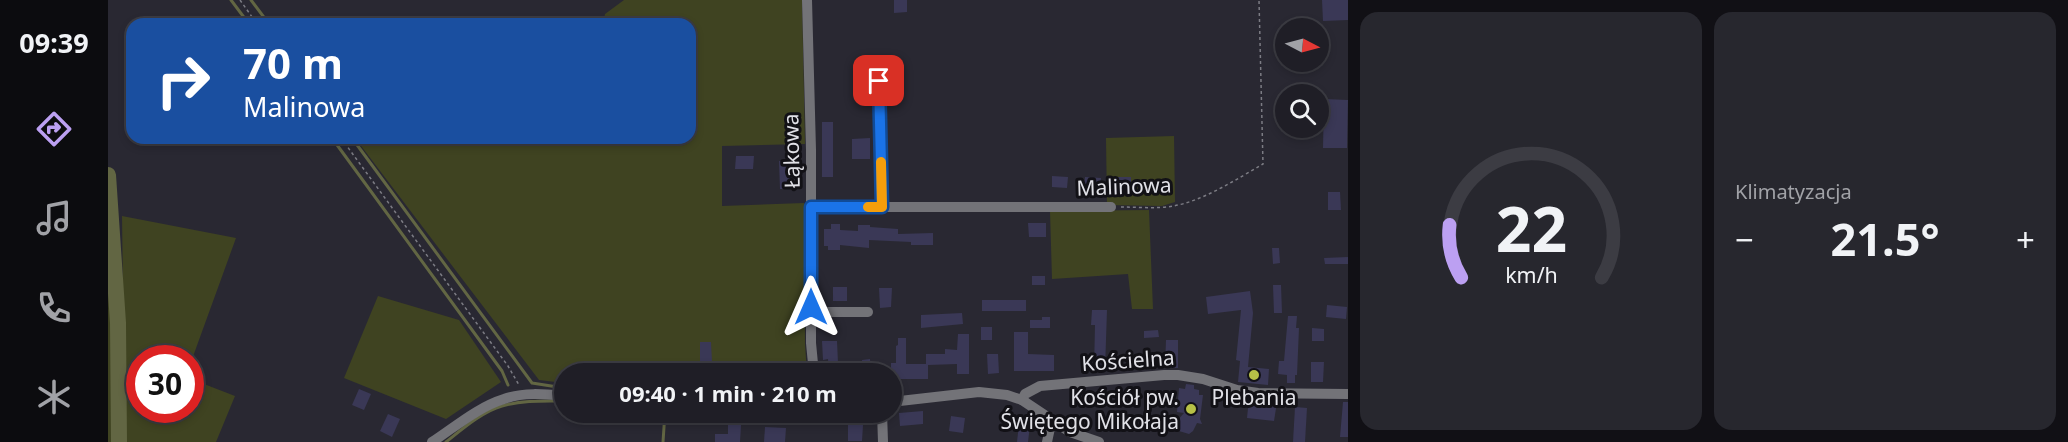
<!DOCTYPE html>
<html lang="pl">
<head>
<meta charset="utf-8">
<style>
  body { margin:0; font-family:"Noto Sans",sans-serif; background:#27272e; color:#f1f3f6; height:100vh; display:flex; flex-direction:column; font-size:22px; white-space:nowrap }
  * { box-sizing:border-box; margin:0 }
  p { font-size:20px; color:#a1a2a7 }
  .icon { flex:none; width:33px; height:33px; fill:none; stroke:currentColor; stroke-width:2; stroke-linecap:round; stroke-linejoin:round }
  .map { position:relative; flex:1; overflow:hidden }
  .details { display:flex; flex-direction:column; gap:12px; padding:12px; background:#111015; width:720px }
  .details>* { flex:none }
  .banner { position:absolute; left:18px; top:18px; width:570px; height:126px; border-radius:18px; box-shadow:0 3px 9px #0003,0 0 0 2px #3c3c43; background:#1a4fa0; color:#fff; overflow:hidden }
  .needle { width:39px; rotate:96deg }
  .controls { position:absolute; left:1167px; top:18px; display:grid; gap:12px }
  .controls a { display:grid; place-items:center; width:54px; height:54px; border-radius:50%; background:#1f1e26; box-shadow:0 3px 9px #0003,0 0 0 2px #3c3c43; font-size:30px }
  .speed { position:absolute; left:18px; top:345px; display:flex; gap:12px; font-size:30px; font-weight:700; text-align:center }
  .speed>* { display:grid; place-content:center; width:78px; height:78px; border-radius:50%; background:#1f1e26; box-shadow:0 3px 9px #0003,0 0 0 2px #3c3c43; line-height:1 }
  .speed .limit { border:9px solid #d22; background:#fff; color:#111 }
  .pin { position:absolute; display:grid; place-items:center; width:51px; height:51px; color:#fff; margin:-26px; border-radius:12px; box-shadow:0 3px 9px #0006 }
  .me { position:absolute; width:66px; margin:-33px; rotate:0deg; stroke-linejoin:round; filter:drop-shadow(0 0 4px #0008) }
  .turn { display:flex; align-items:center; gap:21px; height:126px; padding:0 18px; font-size:27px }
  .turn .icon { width:78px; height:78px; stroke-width:2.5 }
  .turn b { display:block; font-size:42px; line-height:51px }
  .big { font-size:45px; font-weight:700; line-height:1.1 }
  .details .widget { flex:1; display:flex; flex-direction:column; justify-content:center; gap:9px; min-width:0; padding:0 21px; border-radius:18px; background:#27272e }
  .details .dial { align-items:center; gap:0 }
  .dial svg { height:156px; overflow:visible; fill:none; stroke:#3c3c43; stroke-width:7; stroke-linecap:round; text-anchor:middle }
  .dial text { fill:#f1f3f6; stroke:none }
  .heat { display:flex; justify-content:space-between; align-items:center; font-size:33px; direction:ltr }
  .details .tiles { flex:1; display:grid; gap:12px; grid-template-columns:repeat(2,1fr) }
  .trip { position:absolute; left:446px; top:363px; width:348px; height:60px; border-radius:30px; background:#1f1e26; box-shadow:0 3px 9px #0003,0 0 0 2px #3c3c43; font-weight:700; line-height:60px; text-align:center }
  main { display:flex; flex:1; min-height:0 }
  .tabs { display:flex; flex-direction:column; width:108px; justify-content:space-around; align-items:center; background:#0c0c0f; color:#a1a2a7 }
  .tabs .icon { width:42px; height:42px }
  .tabs .current { color:#bca0f2 }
  .tabs b { font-size:27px; color:#f1f3f6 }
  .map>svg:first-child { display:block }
  .green { fill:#3f4321 }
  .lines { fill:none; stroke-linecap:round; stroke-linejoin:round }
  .stream { stroke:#626643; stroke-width:3 }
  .river { stroke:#626643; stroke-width:16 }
  .building { fill:#3a3856 }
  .path { stroke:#7c7c84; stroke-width:1.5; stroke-dasharray:3 3; stroke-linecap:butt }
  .minor { stroke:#737378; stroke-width:10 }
  .route-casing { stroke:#114b97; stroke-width:15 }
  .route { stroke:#1a73e8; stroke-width:10 }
  .slow { stroke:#f59e0b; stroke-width:10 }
  .poi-dot { fill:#b7c147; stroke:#121116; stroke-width:2 }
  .labels { text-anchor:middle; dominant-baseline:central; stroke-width:6; stroke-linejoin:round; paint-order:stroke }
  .street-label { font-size:21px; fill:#e1e1e7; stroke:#121116 }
  .poi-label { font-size:21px; fill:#e1e1e7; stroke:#121116; text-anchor:end }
</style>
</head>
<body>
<main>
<nav class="tabs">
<b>09:39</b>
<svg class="icon current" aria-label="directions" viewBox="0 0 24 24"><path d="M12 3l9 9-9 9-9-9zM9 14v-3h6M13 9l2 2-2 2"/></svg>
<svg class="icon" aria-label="music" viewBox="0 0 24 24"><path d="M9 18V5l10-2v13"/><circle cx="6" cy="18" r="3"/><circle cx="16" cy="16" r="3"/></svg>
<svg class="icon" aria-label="phone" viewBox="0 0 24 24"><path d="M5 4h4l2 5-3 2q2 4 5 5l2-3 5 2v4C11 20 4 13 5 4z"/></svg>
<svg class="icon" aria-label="climate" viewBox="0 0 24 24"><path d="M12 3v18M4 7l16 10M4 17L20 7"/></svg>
</nav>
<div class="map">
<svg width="1240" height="442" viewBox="0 0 1240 442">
  <rect width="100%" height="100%" fill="#292832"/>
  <g class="green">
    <path d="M516,0H694L697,144L614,146V206L696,203L697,344L699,373L456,374V383L431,380L247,138H582V24H495L497,14Z"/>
    <path d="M1066,136L1067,202L1054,206L999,205L998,138Z"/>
    <path d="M0,203L9,359L10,442H0Z"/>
    <path d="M1041,210L1045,309H1024L1020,274L944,279L942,211Z"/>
    <path d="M14,216L128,238L83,362L82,358H32V410H82L83,379L127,396L108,442H17Z"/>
    <path d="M270,296L351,320L393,382L338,419L236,378Z"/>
  </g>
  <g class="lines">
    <g class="stream">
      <path d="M123,0L141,24"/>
      <path d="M143,0L161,24"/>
      <path d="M224,138L394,371L400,385"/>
      <path d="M244,138L424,383L456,388"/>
      <path d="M600,412L705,416"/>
      <path d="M338,442C353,430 375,411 394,406C414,400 436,401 456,401"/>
      <path d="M555,442L557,412"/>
    </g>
    <path class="river" d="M0,175L10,323L11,442"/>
  </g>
  <g class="building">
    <path d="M786,0H799V12L786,13Z"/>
    <path d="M1214,0H1240V20L1215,21Z"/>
    <path d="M761,65L762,96H754L753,66Z"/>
    <path d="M1216,99L1240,100L1239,148H1215Z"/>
    <rect x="714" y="122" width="11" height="55"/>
    <path d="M762,138V159H744V139Z"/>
    <path d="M628,156H646L645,169H627Z"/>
    <path d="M671,161H683V189H672Z"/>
    <path d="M944,176L960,177L959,188L944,187Z"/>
    <path d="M977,177L993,178L992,189L976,188Z"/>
    <rect x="1007" y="177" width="16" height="11"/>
    <path d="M1220,192H1232L1233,210H1220Z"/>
    <path d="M920,223H938V237H921Z"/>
    <path d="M723,224H732V230L750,231V225H762V227L790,229V234L825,233V245H803V242L761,240V248L732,245V250H720V246H716V229H723Z"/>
    <path d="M1164,248H1171L1172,263L1165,264Z"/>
    <path d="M1240,257V264H1217L1216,258Z"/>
    <rect x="924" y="276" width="13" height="9"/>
    <path d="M1165,285H1173L1174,313H1166Z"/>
    <rect x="725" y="287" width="14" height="14"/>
    <path d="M771,288H784L783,307L772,308Z"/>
    <path d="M1142,291L1145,313L1140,367L1161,369L1160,385L1130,382L1132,361L1128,360L1133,310L1100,314L1098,297Z"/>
    <rect x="874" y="300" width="44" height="11"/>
    <path d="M1219,305L1239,307L1238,319L1218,317Z"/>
    <path d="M984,310H999L997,370H986L987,325H983Z"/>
    <path d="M854,313L855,324L813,328V315Z"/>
    <path d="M1180,316H1189L1188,328H1191L1189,375H1187V383H1179V375L1170,374L1171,361H1176Z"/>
    <path d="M934,317H942V328H922V320H934Z"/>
    <rect x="873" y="327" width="11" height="13"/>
    <path d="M1204,328L1216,329V341H1204Z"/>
    <path d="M1050,330L1051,337L1036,338V331Z"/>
    <path d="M906,332H920V354L946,355V371H906Z"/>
    <path d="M850,334H861V374H849V364L820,365V379H783V363H788V346L790,345V338H798V364H818V354H837V349L849,350Z"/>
    <path d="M1058,340H1070V368H1057Z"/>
    <path d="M714,341H729L730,363H733V374H721L720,359L715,360Z"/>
    <path d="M592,342H603L604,362H592Z"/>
    <path d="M879,354H890L891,373L880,374Z"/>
    <path d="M762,359L763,374H755L754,360Z"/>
    <path d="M1203,362H1216L1215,382H1203Z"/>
    <path d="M1078,384L1086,385V389L1091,390V395H1095L1092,419L1094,424L1089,423L1085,431L1081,434L1071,431L1069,421L1076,413L1069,412L1071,388L1077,389Z"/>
    <path d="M251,389L263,394L256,410L244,405Z"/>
    <path d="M1141,399L1169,402L1166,421L1139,418Z"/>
    <path d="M1235,402H1240V437H1232Z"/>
    <path d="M1187,407L1199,408L1197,442H1185Z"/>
    <path d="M815,411V424L792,426L791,413Z"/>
    <path d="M280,414L292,419L284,437L272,431Z"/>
    <path d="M912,415L923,416L920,442H909Z"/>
    <path d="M843,416L857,418L855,433L841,431Z"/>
    <path d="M620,425H633L632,442H607V434H620Z"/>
    <path d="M740,425H755L754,441H740Z"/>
    <path d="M657,427L678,428L677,442H656Z"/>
  </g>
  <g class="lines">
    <g class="path">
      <path d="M132,0L149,24"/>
      <path d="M233,138L400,366L411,385"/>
      <path d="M1013,207C1030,207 1049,209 1065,206C1095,201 1129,179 1155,164L1151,0"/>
    </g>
    <g class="minor">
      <path d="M699,0L703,150V343L706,374"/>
      <path d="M771,81L774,207"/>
      <path d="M703,207H1003"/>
      <path d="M703,312H760"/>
      <path d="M914,400L917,394L932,386L1056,375H1070L1095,379L1129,390L1150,393L1240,394"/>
      <path d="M783,402L871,392L899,395L914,400L962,432L991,442"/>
      <path d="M774,412L775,442"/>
      <path d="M324,442C347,427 370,407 396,399C415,392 436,394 456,396"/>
      <path d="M939,442L942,428L946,421"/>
    </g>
  </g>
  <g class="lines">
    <g class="route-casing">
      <path id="route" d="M703,307V207H774L771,81"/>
    </g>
    <use href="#route" class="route"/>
    <path class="slow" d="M760,207H774L773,162"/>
  </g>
  <g class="poi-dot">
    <circle cx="1146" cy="375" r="6"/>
    <circle cx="1083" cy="409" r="6"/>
  </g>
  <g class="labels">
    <g class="street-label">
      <text transform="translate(683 151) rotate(-91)">Łąkowa</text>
      <text transform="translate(1016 186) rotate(-2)">Malinowa</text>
      <text transform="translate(1020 360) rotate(-4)">Kościelna</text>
    </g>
    <g class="poi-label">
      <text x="1071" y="397">Kościół pw.<tspan x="1071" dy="24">Świętego Mikołaja</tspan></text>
      <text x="1146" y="397" text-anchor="middle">Plebania</text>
    </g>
  </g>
</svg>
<div class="controls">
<a><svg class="needle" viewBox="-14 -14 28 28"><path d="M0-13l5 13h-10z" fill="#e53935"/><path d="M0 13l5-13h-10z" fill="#a1a2a7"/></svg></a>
<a><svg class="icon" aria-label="search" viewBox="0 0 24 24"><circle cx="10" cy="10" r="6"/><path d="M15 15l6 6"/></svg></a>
</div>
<div class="speed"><div class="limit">30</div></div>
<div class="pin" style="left:771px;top:81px;background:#d93025"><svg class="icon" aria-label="arrive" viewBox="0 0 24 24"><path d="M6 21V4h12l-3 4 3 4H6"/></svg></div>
<svg class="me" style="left:703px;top:307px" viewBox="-20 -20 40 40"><path d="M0-17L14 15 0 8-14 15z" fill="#1a73e8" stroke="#fff" stroke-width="4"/></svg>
<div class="trip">09:40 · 1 min · 210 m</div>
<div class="banner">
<div class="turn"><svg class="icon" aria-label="right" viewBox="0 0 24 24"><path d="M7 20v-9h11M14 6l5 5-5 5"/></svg><div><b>70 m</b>Malinowa</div></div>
</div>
</div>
<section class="details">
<div class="tiles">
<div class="widget dial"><svg viewBox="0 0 100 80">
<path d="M14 69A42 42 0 1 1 86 69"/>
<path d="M14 69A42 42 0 0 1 8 42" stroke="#bca0f2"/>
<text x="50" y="56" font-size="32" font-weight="700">22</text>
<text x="50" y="72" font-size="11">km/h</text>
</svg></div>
<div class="widget"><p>Klimatyzacja</p>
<div class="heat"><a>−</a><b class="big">21.5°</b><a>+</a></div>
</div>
</div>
</section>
</main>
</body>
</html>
